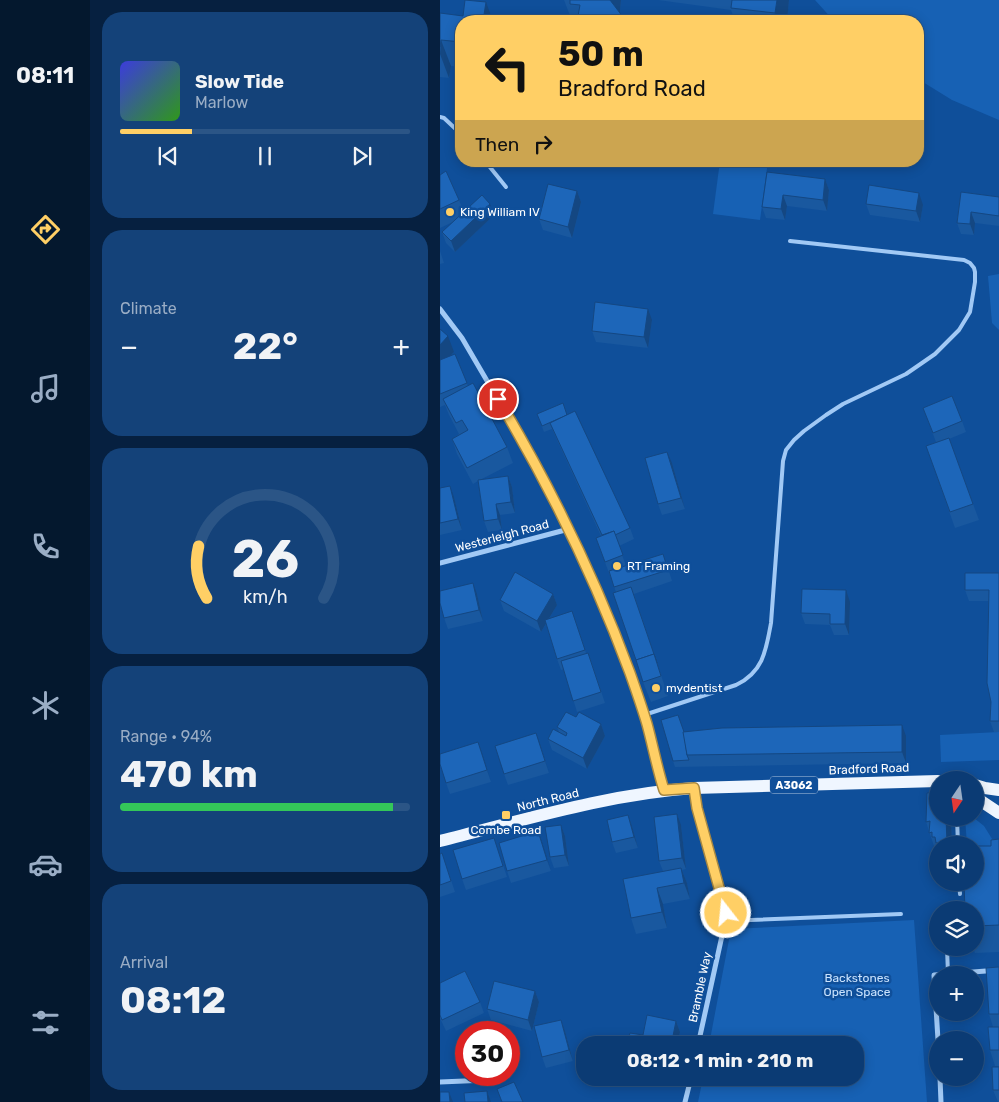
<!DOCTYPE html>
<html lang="en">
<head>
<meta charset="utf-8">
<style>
  body { margin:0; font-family:Rubik,sans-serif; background:#144279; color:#f1f3f6; height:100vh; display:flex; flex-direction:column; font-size:19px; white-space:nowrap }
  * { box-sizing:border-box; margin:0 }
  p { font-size:16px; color:#9aadc5 }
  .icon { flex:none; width:28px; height:28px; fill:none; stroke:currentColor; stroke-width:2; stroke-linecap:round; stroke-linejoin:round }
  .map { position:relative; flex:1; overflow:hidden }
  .panel { display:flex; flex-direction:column; gap:12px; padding:12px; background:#062040; width:350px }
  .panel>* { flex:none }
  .banner { position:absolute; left:15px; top:15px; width:469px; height:152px; border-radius:20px; box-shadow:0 2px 12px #0003,0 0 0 1px #2b5586; background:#ffcf65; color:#111; overflow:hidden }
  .needle { width:32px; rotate:193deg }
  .buttons { position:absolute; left:489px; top:771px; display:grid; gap:10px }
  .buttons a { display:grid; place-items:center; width:55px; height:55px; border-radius:50%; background:#0b3b74; box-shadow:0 2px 12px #0003,0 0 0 1px #2b5586; font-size:25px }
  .speed { position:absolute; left:15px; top:1021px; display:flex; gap:10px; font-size:25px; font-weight:700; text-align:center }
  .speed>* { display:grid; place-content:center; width:65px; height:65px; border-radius:50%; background:#0b3b74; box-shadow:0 2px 12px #0003,0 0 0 1px #2b5586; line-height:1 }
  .speed .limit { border:8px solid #d22; background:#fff; color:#111 }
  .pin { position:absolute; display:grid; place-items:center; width:42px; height:42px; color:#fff; margin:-21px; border:2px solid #fff; border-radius:50%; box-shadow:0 1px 5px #0007 }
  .me { position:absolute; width:55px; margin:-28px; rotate:344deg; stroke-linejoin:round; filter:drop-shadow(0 0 4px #0008) }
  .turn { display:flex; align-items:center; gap:18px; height:105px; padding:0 20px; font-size:22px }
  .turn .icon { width:65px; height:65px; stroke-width:2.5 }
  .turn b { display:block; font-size:35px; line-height:42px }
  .then { display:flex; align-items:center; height:48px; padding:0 20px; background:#0003; gap:10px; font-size:19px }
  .big { font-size:38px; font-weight:700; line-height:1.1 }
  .panel .card { flex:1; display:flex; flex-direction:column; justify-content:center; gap:8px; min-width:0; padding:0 18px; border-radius:20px; background:#144279 }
  .panel .dial { align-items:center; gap:0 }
  .dial svg { height:130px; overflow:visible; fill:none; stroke:#2b5586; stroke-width:7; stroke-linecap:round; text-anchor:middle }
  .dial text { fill:#f1f3f6; stroke:none }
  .song { display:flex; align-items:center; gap:15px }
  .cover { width:60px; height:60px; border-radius:8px; background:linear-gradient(135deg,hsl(240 70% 55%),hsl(110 70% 35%)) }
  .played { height:5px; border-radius:2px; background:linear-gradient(90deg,#ffcf65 25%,#2b5586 25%) }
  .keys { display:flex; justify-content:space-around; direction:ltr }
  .heat { display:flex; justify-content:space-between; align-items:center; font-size:28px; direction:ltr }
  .charge { height:8px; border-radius:4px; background:linear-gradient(90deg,#34c759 94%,#2b5586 0) }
  .trip { position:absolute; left:136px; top:1036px; width:288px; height:50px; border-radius:20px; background:#0b3b74; box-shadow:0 2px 12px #0003,0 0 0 1px #2b5586; font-weight:700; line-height:50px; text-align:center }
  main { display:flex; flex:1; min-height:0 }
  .tab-bar { display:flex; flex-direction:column; width:90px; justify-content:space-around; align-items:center; background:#04182e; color:#9aadc5 }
  .tab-bar .icon { width:35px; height:35px }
  .tab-bar .current { color:#ffcf65 }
  .tab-bar b { font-size:22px; color:#f1f3f6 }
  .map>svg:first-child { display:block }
  .green { fill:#1761b4 }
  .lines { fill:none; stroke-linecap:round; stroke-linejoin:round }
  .service { stroke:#a1c9f5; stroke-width:4 }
  .minor { stroke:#a1c9f5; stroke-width:5 }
  .primary { stroke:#eff6ff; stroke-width:12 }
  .wall { fill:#19589f }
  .shaded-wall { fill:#144782 }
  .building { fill:#1d66b9; stroke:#144782 }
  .route-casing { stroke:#a68742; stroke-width:12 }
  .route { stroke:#ffcf65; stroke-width:9 }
  .poi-dot { fill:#ffcf65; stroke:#0f4f9a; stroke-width:2 }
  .labels { text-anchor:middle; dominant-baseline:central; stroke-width:5; stroke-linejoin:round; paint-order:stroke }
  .shield { fill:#0f4f9a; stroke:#b7cae1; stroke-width:1 }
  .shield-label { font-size:11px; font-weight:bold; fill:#fff }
  .poi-label { font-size:12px; fill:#fff; stroke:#0f4f9a; text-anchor:start }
  .street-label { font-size:12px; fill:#fff; stroke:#0f4f9a }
  .park-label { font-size:12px; fill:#cae3fe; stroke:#0f4f9a }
</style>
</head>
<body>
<main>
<nav class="tab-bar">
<b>08:11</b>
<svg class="icon current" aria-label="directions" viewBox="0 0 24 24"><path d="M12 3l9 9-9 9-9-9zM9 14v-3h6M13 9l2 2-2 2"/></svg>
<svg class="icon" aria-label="music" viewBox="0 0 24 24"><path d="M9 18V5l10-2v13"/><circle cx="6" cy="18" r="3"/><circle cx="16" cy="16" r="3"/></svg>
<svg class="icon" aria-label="phone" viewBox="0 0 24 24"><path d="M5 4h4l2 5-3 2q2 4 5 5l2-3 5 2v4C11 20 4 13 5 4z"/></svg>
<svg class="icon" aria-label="climate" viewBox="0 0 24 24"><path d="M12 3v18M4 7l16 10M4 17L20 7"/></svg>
<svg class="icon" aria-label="car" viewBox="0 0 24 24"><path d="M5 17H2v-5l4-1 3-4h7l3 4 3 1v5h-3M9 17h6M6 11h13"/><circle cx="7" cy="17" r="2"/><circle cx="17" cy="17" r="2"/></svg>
<svg class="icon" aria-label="filters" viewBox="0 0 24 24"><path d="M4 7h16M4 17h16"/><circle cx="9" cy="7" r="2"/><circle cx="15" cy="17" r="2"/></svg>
</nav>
<section class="panel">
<div class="card">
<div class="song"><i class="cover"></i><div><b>Slow Tide</b><p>Marlow</p></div></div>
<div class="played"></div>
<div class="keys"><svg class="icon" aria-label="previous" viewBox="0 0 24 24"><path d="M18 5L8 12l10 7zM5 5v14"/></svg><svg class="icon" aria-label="pause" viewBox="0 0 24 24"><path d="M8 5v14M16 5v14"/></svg><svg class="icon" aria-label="next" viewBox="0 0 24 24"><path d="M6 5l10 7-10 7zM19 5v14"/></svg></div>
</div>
<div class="card"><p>Climate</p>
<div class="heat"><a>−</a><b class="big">22°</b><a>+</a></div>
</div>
<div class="card dial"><svg viewBox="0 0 100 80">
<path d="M14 69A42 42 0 1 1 86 69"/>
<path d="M14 69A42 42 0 0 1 9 37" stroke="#ffcf65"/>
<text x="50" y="56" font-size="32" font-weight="700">26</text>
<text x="50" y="72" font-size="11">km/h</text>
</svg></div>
<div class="card"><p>Range · 94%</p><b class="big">470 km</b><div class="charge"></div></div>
<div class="card"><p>Arrival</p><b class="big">08:12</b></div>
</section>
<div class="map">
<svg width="559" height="1102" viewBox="0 0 559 1102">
  <rect width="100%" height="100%" fill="#0f4f9a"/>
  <g class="green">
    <path d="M375,0H559V120L512,100L478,79V21H394Z"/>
    <path d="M280,161H328L320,220L273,214Z"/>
    <path d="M559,274V330L552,323L548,276Z"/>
    <path d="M559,732V760L501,762L500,735Z"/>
    <path d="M525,818H534L544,826L554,842L559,846L535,862V845H527Z"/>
    <path d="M474,920L487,1102H258L263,1078H415V1045H269L291,929Z"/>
  </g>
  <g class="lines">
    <g class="service">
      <path d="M0,117L4,118L21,134"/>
      <path d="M45,161L66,187"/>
      <path d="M204,715L296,685C323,672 326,651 331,623L343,461L346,450L354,440L364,431L386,415L403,404L466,374L482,363L495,354L519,330L530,312L535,282V272L534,268L530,263L524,260L350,241"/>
      <path d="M517,818L518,845"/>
      <path d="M519,882L520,894"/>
      <path d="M285,921L461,914"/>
      <path d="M507,948L508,974"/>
    </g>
    <g class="minor">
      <path d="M0,309L22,338L67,415L129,529L160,597L190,673L207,725L224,790"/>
      <path d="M0,563L129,529"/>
      <path d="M254,789L257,808L287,913L258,1045"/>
      <path d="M498,1040L494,975L559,970"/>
      <path d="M500,1078L501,1102"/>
      <path d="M0,1082L48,1080"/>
      <path d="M245,1102L251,1078"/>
    </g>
    <g class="primary">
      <path d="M535,785L545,788L559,790"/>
      <path d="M535,797L559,813"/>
      <path d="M0,841C84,820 168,794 254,788L498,781"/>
    </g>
  </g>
  <g class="wall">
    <path d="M124,0H181L180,13L186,21H132Z"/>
    <path d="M218,0H349L347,21H295L291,10Z"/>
    <path d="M0,13L21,21V67L11,66L9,78L0,77Z"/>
    <path d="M327,172L385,179L389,190L387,211L347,206L345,220L326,218L322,207Z"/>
    <path d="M0,175L19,200L24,212L54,215L15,252L6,243L2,232L15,221L0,228Z"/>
    <path d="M137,191L141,202L132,238L103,230L99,219Z"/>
    <path d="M521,192L559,197V226L535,223L534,235L521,234L517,223Z"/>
    <path d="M426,204L483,205L480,222L430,215Z"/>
    <path d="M0,251L4,263L0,264Z"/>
    <path d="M212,320L208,348L156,342L152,331Z"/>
    <path d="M0,329L14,352L11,356L15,354L28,386L67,447L73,463L40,480L68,476L72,487L75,513L60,515L62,530L48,532L44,521L38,481L33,484L17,454L12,439L19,434L9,415L5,405L0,407Z"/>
    <path d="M483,408L522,421L526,432L509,439L539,520L515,528L486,446L496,442Z"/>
    <path d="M97,414L127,415L190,528L194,539L179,546L186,566L227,565L232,581L194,594L228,696L211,702L203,682L176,592L156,538L161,536L112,429L104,432Z"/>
    <path d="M232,463L245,509L222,515L218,504Z"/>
    <path d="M0,488L14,497L22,530L0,535Z"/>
    <path d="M559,573V732H554L550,721L551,702L549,601H529L525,590Z"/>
    <path d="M37,594L43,621L8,629L4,618Z"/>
    <path d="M113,594L117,605L109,619L136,622L146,653H148L152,664L165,703L137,712L124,669L121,670L117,659L106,624L101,632L64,611L60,600Z"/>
    <path d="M410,602L409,635H394L390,625L365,624L361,613Z"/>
    <path d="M136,717L161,724L165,736L147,769L112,750L108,739L119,732L117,727Z"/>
    <path d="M244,732L466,736V763L235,767L233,761Z"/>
    <path d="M38,742L51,782L10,794L6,783Z"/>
    <path d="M100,744L109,773L68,785L64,774Z"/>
    <path d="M188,815L192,826L198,848L176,853L172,842Z"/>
    <path d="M498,818H511L512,845H498V853L496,849H495L486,822Z"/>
    <path d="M121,825L125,836L129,866L114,868L110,857Z"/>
    <path d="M241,825L246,869L242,870L247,883L250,899L223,904L227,928L196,934L191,918L223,871L219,861Z"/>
    <path d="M98,831L111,871L71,883L67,871Z"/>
    <path d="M54,838L67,877L26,890L22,879Z"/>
    <path d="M559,839V952L535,953L533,948H535V910L551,846Z"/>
    <path d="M2,853L15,892L0,897V854Z"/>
    <path d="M512,948H528V953H514Z"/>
    <path d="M559,967V1066H555L550,1050L553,1027L549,1014Z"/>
    <path d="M0,983L40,1002L44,1013L6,1031L0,1018Z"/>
    <path d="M95,991L99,1002L92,1031L51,1020L47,1009Z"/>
    <path d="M121,1020L125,1031L133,1061L106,1068L102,1057Z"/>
    <path d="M236,1021L240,1032L237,1045H187L203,1035Z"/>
    <path d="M559,1067V1102H558L553,1090Z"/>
  </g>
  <g class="shaded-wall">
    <path d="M169,0H181L179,21Z"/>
    <path d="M337,0H349L347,21H338L335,13Z"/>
    <path d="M46,2L53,21H43Z"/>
    <path d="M1,40L11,66L9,78L0,54Z"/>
    <path d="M385,179L389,190L387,211L383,200Z"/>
    <path d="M137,191L141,202L132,238L128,227Z"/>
    <path d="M479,193L483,205L480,222L476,211Z"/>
    <path d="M343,195L347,206L345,220L341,209Z"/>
    <path d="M50,204L54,215L15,252L11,241Z"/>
    <path d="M531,212L535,223L534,235L530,224Z"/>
    <path d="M208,309L212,320L208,348L204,337Z"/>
    <path d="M8,336L14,352L0,367V345Z"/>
    <path d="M227,452L232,463L245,509L241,498Z"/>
    <path d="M68,476L72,487L75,513L71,502Z"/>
    <path d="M10,486L14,497L22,530L18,519Z"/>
    <path d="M56,504L60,515L62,530L58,519Z"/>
    <path d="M33,583L37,594L43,621L39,610Z"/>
    <path d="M406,590L410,602L409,635L405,624Z"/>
    <path d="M113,594L117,605L101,632L97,621Z"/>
    <path d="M161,724L165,736L147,769L143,758Z"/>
    <path d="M462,725L466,736V763L462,752Z"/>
    <path d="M96,733L100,744L109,773L105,761Z"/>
    <path d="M38,742L42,753L51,782L47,770Z"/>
    <path d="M237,814L241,825L246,869L242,858Z"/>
    <path d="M188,815L192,826L198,848L194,837Z"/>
    <path d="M506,818H511L512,845H508L507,842Z"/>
    <path d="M121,825L125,836L129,866L125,855Z"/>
    <path d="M98,831L102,842L111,871L107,860Z"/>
    <path d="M241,868L247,883L250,899L244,883Z"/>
    <path d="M217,888L223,904L227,928L222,912Z"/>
    <path d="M95,991L99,1002L92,1031L88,1020Z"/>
    <path d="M121,1020L125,1031L133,1061L129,1050Z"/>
    <path d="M236,1021L240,1032L237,1045H233L232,1041Z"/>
    <path d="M208,1037L211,1045H206Z"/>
    <path d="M47,1091L51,1102H48Z"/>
    <path d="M9,1092L13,1102H10Z"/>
  </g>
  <g class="building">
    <path d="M25,0L46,2L43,21H21V42L1,40L0,47V13L23,16Z"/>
    <path d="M130,0H170L186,21H142L138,16L140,5L130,4Z"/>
    <path d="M292,0H337L335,13L291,8Z"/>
    <path d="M6,171L19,200L0,209V175Z"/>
    <path d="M327,172L385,179L383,200L343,195L341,209L322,207Z"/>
    <path d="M108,184L137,191L128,227L99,219Z"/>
    <path d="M429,185L479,193L476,211L426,204Z"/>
    <path d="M521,192L559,197V216L531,212L530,224L517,223Z"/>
    <path d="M42,195L50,204L11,241L2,232Z"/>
    <path d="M155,302L208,309L204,337L152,331Z"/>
    <path d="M0,329L8,336L0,345Z"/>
    <path d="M15,354L27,383L0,394V360Z"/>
    <path d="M33,383L67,447L27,468L12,439L28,430L22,420L16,423L3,399Z"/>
    <path d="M512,396L522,421L493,433L483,408Z"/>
    <path d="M123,403L127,415L102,426L97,414Z"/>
    <path d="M135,411L190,528L175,535L174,531L162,535L110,423Z"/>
    <path d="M509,438L533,504L510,512L486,446Z"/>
    <path d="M227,452L241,498L218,504L205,458Z"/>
    <path d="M68,476L71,502L56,504L58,519L44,521L38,480Z"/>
    <path d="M10,486L18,519L0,523V488Z"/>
    <path d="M174,531L183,555L165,562L156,538Z"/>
    <path d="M223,554L228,570L174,587L169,571Z"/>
    <path d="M75,572L113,594L97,621L60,600Z"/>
    <path d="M525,573H559V721H550L551,702L547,683L549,590H525Z"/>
    <path d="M33,583L39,610L4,618L0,603V591Z"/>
    <path d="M191,587L217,663L214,654L196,660L173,593Z"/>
    <path d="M362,589L406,590L405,624H390V614L361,613Z"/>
    <path d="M132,611L145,650L117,659L105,620Z"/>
    <path d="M148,653L161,692L133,701L121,661Z"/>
    <path d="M214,654L221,676L203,682L196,660Z"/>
    <path d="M126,712L136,717L139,712L161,724L143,758L108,739L113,729L126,736L127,733L117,727Z"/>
    <path d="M238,715L244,732L247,755L249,760L233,761L221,720Z"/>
    <path d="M462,725V752L247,755L243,732L282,728Z"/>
    <path d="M96,733L105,761L64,774L55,746Z"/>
    <path d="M38,742L47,770L6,783L0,764V754Z"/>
    <path d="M498,792V818H506L507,842L496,843L495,837H492V832L489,833L490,821L486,822L487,793Z"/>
    <path d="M237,814L242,858L219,861L214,817Z"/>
    <path d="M188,815L194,837L172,842L167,820Z"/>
    <path d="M121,825L125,855L110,857L105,827Z"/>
    <path d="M98,831L107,860L67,871L59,843Z"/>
    <path d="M54,838L63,866L22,879L13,850Z"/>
    <path d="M559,839V925L535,926V910H525L524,882H535V846H551V840Z"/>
    <path d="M2,853L11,881L0,885V854Z"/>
    <path d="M241,868L244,883L217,888L222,912L191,918L183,879Z"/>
    <path d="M559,967V1014H549L546,968Z"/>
    <path d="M25,971L40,1002L2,1020L0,1015V983Z"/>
    <path d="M54,981L95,991L88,1020L47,1009Z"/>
    <path d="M207,1015L236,1021L232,1041L208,1037L206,1045H187L190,1033L203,1035Z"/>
    <path d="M121,1020L129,1050L102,1057L94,1026Z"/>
    <path d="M548,1027H559V1050H550Z"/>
    <path d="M552,1067H559V1090H553Z"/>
    <path d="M74,1082L83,1102H62L57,1089Z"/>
    <path d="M47,1091L48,1102H25L24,1093Z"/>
    <path d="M0,1092H9L10,1102H0Z"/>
  </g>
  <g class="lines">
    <g class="route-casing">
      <path id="route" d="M58,399C110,486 155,578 190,673C196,690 202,707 207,724C213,746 217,768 224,790L254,788L257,808L286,913"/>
    </g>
    <use href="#route" class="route"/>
  </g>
  <g class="poi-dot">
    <circle cx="10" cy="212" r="5"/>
    <circle cx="177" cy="566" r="5"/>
    <circle cx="216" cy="688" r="5"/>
    <rect x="61" y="810" width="10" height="10" rx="2.5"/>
  </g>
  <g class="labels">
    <rect class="shield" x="330" y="776.5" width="48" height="17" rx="4"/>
    <g class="shield-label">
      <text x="354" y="785">A3062</text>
    </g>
    <g class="poi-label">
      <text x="20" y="212">King William IV</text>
      <text x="187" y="566">RT Framing</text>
      <text x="226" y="688">mydentist</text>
      <text x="66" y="830" text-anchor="middle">Combe Road</text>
    </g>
    <g class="street-label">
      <text transform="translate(62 536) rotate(-15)">Westerleigh Road</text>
      <text transform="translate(429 769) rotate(-2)">Bradford Road</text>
      <text transform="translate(108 800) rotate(-14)">North Road</text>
      <text transform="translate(260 987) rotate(-78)">Bramble Way</text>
    </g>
    <g class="park-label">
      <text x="417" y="978">Backstones<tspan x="417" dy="14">Open Space</tspan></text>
    </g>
  </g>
</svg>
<div class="buttons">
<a><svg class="needle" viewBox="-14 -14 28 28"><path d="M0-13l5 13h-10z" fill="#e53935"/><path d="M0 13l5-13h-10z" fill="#9aadc5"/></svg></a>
<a><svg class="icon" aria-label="sound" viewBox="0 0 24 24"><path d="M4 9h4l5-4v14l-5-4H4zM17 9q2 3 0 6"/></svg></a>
<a><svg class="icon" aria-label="layers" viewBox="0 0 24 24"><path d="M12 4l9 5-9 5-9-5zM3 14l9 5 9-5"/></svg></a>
<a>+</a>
<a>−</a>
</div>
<div class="speed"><div class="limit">30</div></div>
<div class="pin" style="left:58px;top:399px;background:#d93025"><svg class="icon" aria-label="arrive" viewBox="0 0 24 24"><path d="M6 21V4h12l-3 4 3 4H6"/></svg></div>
<svg class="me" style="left:286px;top:913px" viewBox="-20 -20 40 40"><circle r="17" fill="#ffcf65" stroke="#fff" stroke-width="3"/><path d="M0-11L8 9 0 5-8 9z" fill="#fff"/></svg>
<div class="trip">08:12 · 1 min · 210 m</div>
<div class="banner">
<div class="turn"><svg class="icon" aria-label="left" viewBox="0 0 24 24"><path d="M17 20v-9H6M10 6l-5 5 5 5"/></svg><div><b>50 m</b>Bradford Road</div></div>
<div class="then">Then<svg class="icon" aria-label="right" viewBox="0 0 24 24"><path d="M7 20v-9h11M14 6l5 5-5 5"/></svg></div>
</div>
</div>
</main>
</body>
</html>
